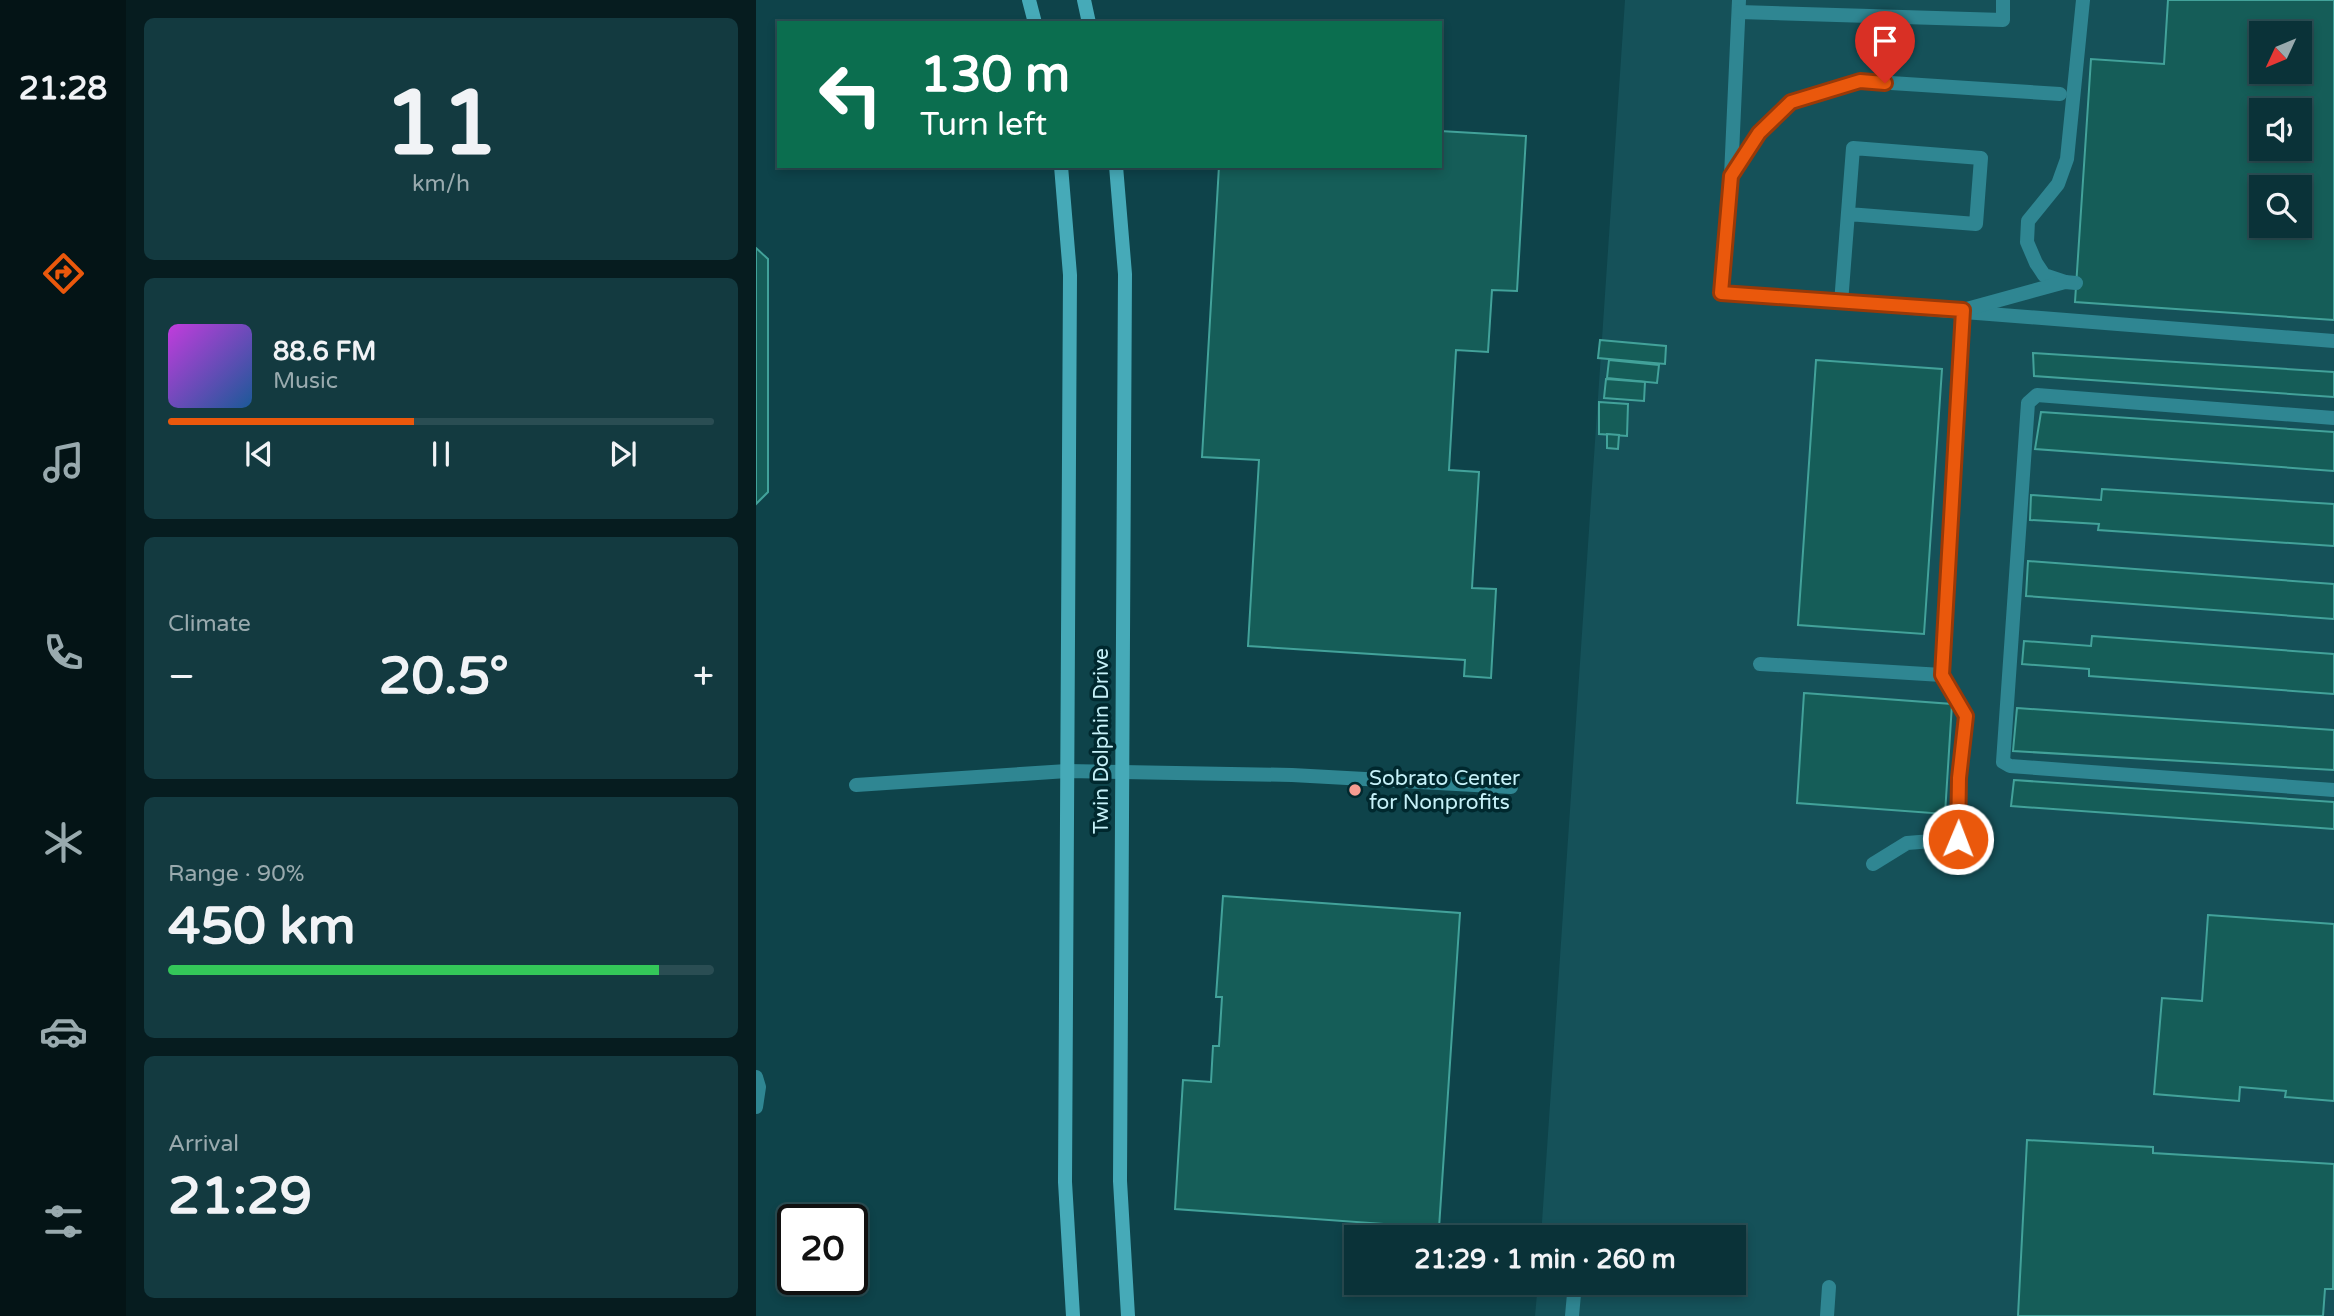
<!DOCTYPE html>
<html lang="en">
<head>
<meta charset="utf-8">
<style>
  body { margin:0; font-family:"Varela Round",sans-serif; background:#133a40; color:#f1f3f6; height:100vh; display:flex; flex-direction:column; font-size:26px; white-space:nowrap }
  * { box-sizing:border-box; margin:0 }
  p { font-size:23px; color:#99aaae }
  .icon { flex:none; width:38px; height:38px; fill:none; stroke:currentColor; stroke-width:2; stroke-linecap:round; stroke-linejoin:round }
  .map { position:relative; flex:1; overflow:hidden }
  .side { display:flex; flex-direction:column; gap:18px; padding:18px; background:#061c1f; width:630px }
  .side>* { flex:none }
  .banner { position:absolute; left:21px; top:21px; width:665px; height:147px; border-radius:0px; box-shadow:0 4px 10px #0003,0 0 0 2px #2a4d53; background:#0b6e4f; color:#fff; overflow:hidden }
  .needle { width:46px; rotate:226deg }
  .fabs { position:absolute; left:1493px; top:21px; display:grid; gap:14px }
  .fabs a { display:grid; place-items:center; width:63px; height:63px; border-radius:0px; background:#0a3238; box-shadow:0 4px 10px #0003,0 0 0 2px #2a4d53; font-size:35px }
  .speed { position:absolute; left:21px; top:1204px; display:flex; gap:14px; font-size:35px; font-weight:700; text-align:center }
  .speed>* { display:grid; place-content:center; width:91px; height:91px; border-radius:50%; background:#0a3238; box-shadow:0 4px 10px #0003,0 0 0 2px #2a4d53; line-height:1 }
  .speed .limit { border:4px solid #111; border-radius:10px; background:#fff; color:#111 }
  .pin { position:absolute; display:grid; place-items:center; width:60px; height:60px; color:#fff; margin:-72px -30px; border-radius:50% 50% 50% 0; rotate:-45deg; box-shadow:0 0 7px #0007 }
  .pin .icon { rotate:45deg }
  .me { position:absolute; width:77px; margin:-38px; rotate:1deg; stroke-linejoin:round; filter:drop-shadow(0 0 5px #0008) }
  .turn { display:flex; align-items:center; gap:24px; height:147px; padding:0 28px; font-size:32px }
  .turn .icon { width:91px; height:91px; stroke-width:2.5 }
  .turn b { display:block; font-size:49px; line-height:60px }
  .big { font-size:52px; font-weight:700; line-height:1.1 }
  .side .widget { flex:1; display:flex; flex-direction:column; justify-content:center; gap:10px; min-width:0; padding:0 24px; border-radius:10px; background:#133a40 }
  .side .dial { align-items:center; gap:0 }
  .dial b { font-size:91px; line-height:1 }
  .song { display:flex; align-items:center; gap:21px }
  .cover { width:84px; height:84px; border-radius:10px; background:linear-gradient(135deg,hsl(290 70% 55%),hsl(210 70% 35%)) }
  .played { height:7px; border-radius:4px; background:linear-gradient(90deg,#ea580c 45%,#2a4d53 45%) }
  .keys { display:flex; justify-content:space-around; direction:ltr }
  .heat { display:flex; justify-content:space-between; align-items:center; font-size:38px; direction:ltr }
  .charge { height:10px; border-radius:5px; background:linear-gradient(90deg,#34c759 90%,#2a4d53 0) }
  .trip { position:absolute; left:588px; top:1225px; width:402px; height:70px; border-radius:0px; background:#0a3238; box-shadow:0 4px 10px #0003,0 0 0 2px #2a4d53; font-weight:700; line-height:70px; text-align:center }
  main { display:flex; flex:1; min-height:0 }
  .tab-bar { display:flex; flex-direction:column; width:126px; justify-content:space-around; align-items:center; background:#041416; color:#99aaae }
  .tab-bar .icon { width:49px; height:49px }
  .tab-bar .active { color:#ea580c }
  .tab-bar b { font-size:32px; color:#f1f3f6 }
  .map>svg:first-child { display:block }
  .built { fill:#155159; fill-rule:evenodd }
  .building { fill:#155d58; stroke:#42a29a; stroke-width:2; fill-rule:evenodd }
  .lines { fill:none; stroke-linecap:round; stroke-linejoin:round }
  .lane { stroke:#2f8692; stroke-width:14 }
  .secondary { stroke:#46aab8; stroke-width:14 }
  .route-casing { stroke:#983908; stroke-width:18 }
  .route { stroke:#ea580c; stroke-width:12 }
  .poi-dot { fill:#f59c91; stroke:#00282e; stroke-width:2.5 }
  .labels { text-anchor:middle; dominant-baseline:central; stroke-width:7; stroke-linejoin:round; paint-order:stroke }
  .street-label { font-size:21px; fill:#c6f1f8; stroke:#00282e }
  .poi-label { font-size:21px; fill:#c6f1f8; stroke:#00282e; text-anchor:start }
</style>
</head>
<body>
<main>
<nav class="tab-bar">
<b>21:28</b>
<svg class="icon active" aria-label="directions" viewBox="0 0 24 24"><path d="M12 3l9 9-9 9-9-9zM9 14v-3h6M13 9l2 2-2 2"/></svg>
<svg class="icon" aria-label="music" viewBox="0 0 24 24"><path d="M9 18V5l10-2v13"/><circle cx="6" cy="18" r="3"/><circle cx="16" cy="16" r="3"/></svg>
<svg class="icon" aria-label="phone" viewBox="0 0 24 24"><path d="M5 4h4l2 5-3 2q2 4 5 5l2-3 5 2v4C11 20 4 13 5 4z"/></svg>
<svg class="icon" aria-label="climate" viewBox="0 0 24 24"><path d="M12 3v18M4 7l16 10M4 17L20 7"/></svg>
<svg class="icon" aria-label="car" viewBox="0 0 24 24"><path d="M5 17H2v-5l4-1 3-4h7l3 4 3 1v5h-3M9 17h6M6 11h13"/><circle cx="7" cy="17" r="2"/><circle cx="17" cy="17" r="2"/></svg>
<svg class="icon" aria-label="filters" viewBox="0 0 24 24"><path d="M4 7h16M4 17h16"/><circle cx="9" cy="7" r="2"/><circle cx="15" cy="17" r="2"/></svg>
</nav>
<section class="side">
<div class="widget dial"><b>11</b><p>km/h</p></div>
<div class="widget">
<div class="song"><i class="cover"></i><div><b>88.6 FM</b><p>Music</p></div></div>
<div class="played"></div>
<div class="keys"><svg class="icon" aria-label="previous" viewBox="0 0 24 24"><path d="M18 5L8 12l10 7zM5 5v14"/></svg><svg class="icon" aria-label="pause" viewBox="0 0 24 24"><path d="M8 5v14M16 5v14"/></svg><svg class="icon" aria-label="next" viewBox="0 0 24 24"><path d="M6 5l10 7-10 7zM19 5v14"/></svg></div>
</div>
<div class="widget"><p>Climate</p>
<div class="heat"><a>−</a><b class="big">20.5°</b><a>+</a></div>
</div>
<div class="widget"><p>Range · 90%</p><b class="big">450 km</b><div class="charge"></div></div>
<div class="widget"><p>Arrival</p><b class="big">21:29</b></div>
</section>
<div class="map">
<svg width="1578" height="1316" viewBox="0 0 1578 1316">
  <rect width="100%" height="100%" fill="#0e434a"/>
  <path class="built" d="M869,0H1578V1316H779L782,1283H978V1237H785ZM1505,33H1544V72H1505ZM1505,110H1544V149H1505ZM1505,187H1544V226H1505Z"/>
  <g class="building">
    <path d="M1412,0H1578V320L1319,302L1335,59L1408,64ZM1505,33H1544V72H1505ZM1505,110H1544V149H1505ZM1505,187H1544V226H1505Z"/>
    <path d="M684,131L770,136L761,291L736,290L732,352L700,350L693,470L723,472L716,588L740,589L735,678L708,676L709,660L492,646L503,460L446,457L463,166H684Z"/>
    <path d="M0,248L12,259V492L0,504Z"/>
    <path d="M844,340L910,346L909,364L842,358Z"/>
    <path d="M1277,353L1578,372V397L1278,376Z"/>
    <path d="M853,360L903,365L901,383L851,378Z"/>
    <path d="M1060,360L1186,369L1168,634L1042,625Z"/>
    <path d="M850,379L889,382L888,401L848,398Z"/>
    <path d="M843,402L872,404L871,436L843,434Z"/>
    <path d="M1285,412L1578,432V471L1279,449Z"/>
    <path d="M851,434L863,435L862,449L851,448Z"/>
    <path d="M1346,489L1578,504V546L1342,530L1343,524L1274,520L1275,495L1345,500Z"/>
    <path d="M1272,561L1578,584V619L1270,596Z"/>
    <path d="M1336,636L1578,654V694L1333,676V669L1266,664L1268,641L1335,646Z"/>
    <path d="M1048,693L1196,704L1189,814L1041,803Z"/>
    <path d="M1261,708L1578,730V770L1257,751Z"/>
    <path d="M1258,780L1578,802V829L1255,806Z"/>
    <path d="M467,896L704,913L683,1228L419,1209L427,1080L455,1082L457,1046H463L466,997H460Z"/>
    <path d="M1452,915L1578,924V1101L1529,1097L1530,1091L1484,1087L1483,1101L1398,1094L1406,998L1446,1001Z"/>
    <path d="M1271,1140L1397,1147V1153L1578,1164L1577,1289H1569L1567,1316H1262Z"/>
  </g>
  <g class="lines">
    <g class="lane">
      <path d="M983,0L975,176L965,293L1578,341"/>
      <path d="M983,12L1247,20V0"/>
      <path d="M976,175L1003,133L1035,102L1104,81L1304,94"/>
      <path d="M1309,282L1288,275L1280,263L1271,242L1272,221L1302,184L1311,159L1327,0"/>
      <path d="M1085,303L1097,148L1225,158L1220,224L1092,214"/>
      <path d="M1578,418L1281,395L1272,403L1247,762L1254,766L1578,790"/>
      <path d="M1004,664L1186,675L1207,310L1309,282L1320,283"/>
      <path d="M100,785L311,771L536,775L755,787"/>
      <path d="M1117,864L1151,843L1201,839L1203,778L1210,716L1186,675"/>
      <path d="M0,1077L3,1087L0,1107"/>
      <path d="M816,1316L819,1283"/>
      <path d="M1071,1316L1073,1287"/>
    </g>
    <g class="secondary">
      <path d="M273,0L279,23"/>
      <path d="M328,0L333,23"/>
      <path d="M305,166L314,275L309,1182L317,1316"/>
      <path d="M360,166L369,274L364,1181L372,1316"/>
    </g>
  </g>
  <g class="lines">
    <g class="route-casing">
      <path id="route" d="M1129,83L1104,81L1035,102L1003,133L975,176L965,293L1207,310L1186,675L1210,716L1203,778L1202,839"/>
    </g>
    <use href="#route" class="route"/>
  </g>
  <circle class="poi-dot" cx="599" cy="790" r="7"/>
  <g class="labels">
    <g class="street-label">
      <text transform="translate(345 741) rotate(-90)">Twin Dolphin Drive</text>
    </g>
    <g class="poi-label">
      <text x="613" y="778">Sobrato Center<tspan x="613" dy="24">for Nonprofits</tspan></text>
    </g>
  </g>
</svg>
<div class="fabs">
<a><svg class="needle" viewBox="-14 -14 28 28"><path d="M0-13l5 13h-10z" fill="#e53935"/><path d="M0 13l5-13h-10z" fill="#99aaae"/></svg></a>
<a><svg class="icon" aria-label="sound" viewBox="0 0 24 24"><path d="M4 9h4l5-4v14l-5-4H4zM17 9q2 3 0 6"/></svg></a>
<a><svg class="icon" aria-label="search" viewBox="0 0 24 24"><circle cx="10" cy="10" r="6"/><path d="M15 15l6 6"/></svg></a>
</div>
<div class="speed"><div class="limit">20</div></div>
<div class="pin" style="left:1129px;top:83px;background:#d93025"><svg class="icon" aria-label="arrive" viewBox="0 0 24 24"><path d="M6 21V4h12l-3 4 3 4H6"/></svg></div>
<svg class="me" style="left:1202px;top:839px" viewBox="-20 -20 40 40"><circle r="17" fill="#ea580c" stroke="#fff" stroke-width="3"/><path d="M0-11L8 9 0 5-8 9z" fill="#fff"/></svg>
<div class="trip">21:29 · 1 min · 260 m</div>
<div class="banner">
<div class="turn"><svg class="icon" aria-label="left" viewBox="0 0 24 24"><path d="M17 20v-9H6M10 6l-5 5 5 5"/></svg><div><b>130 m</b>Turn left</div></div>
</div>
</div>
</main>
</body>
</html>
